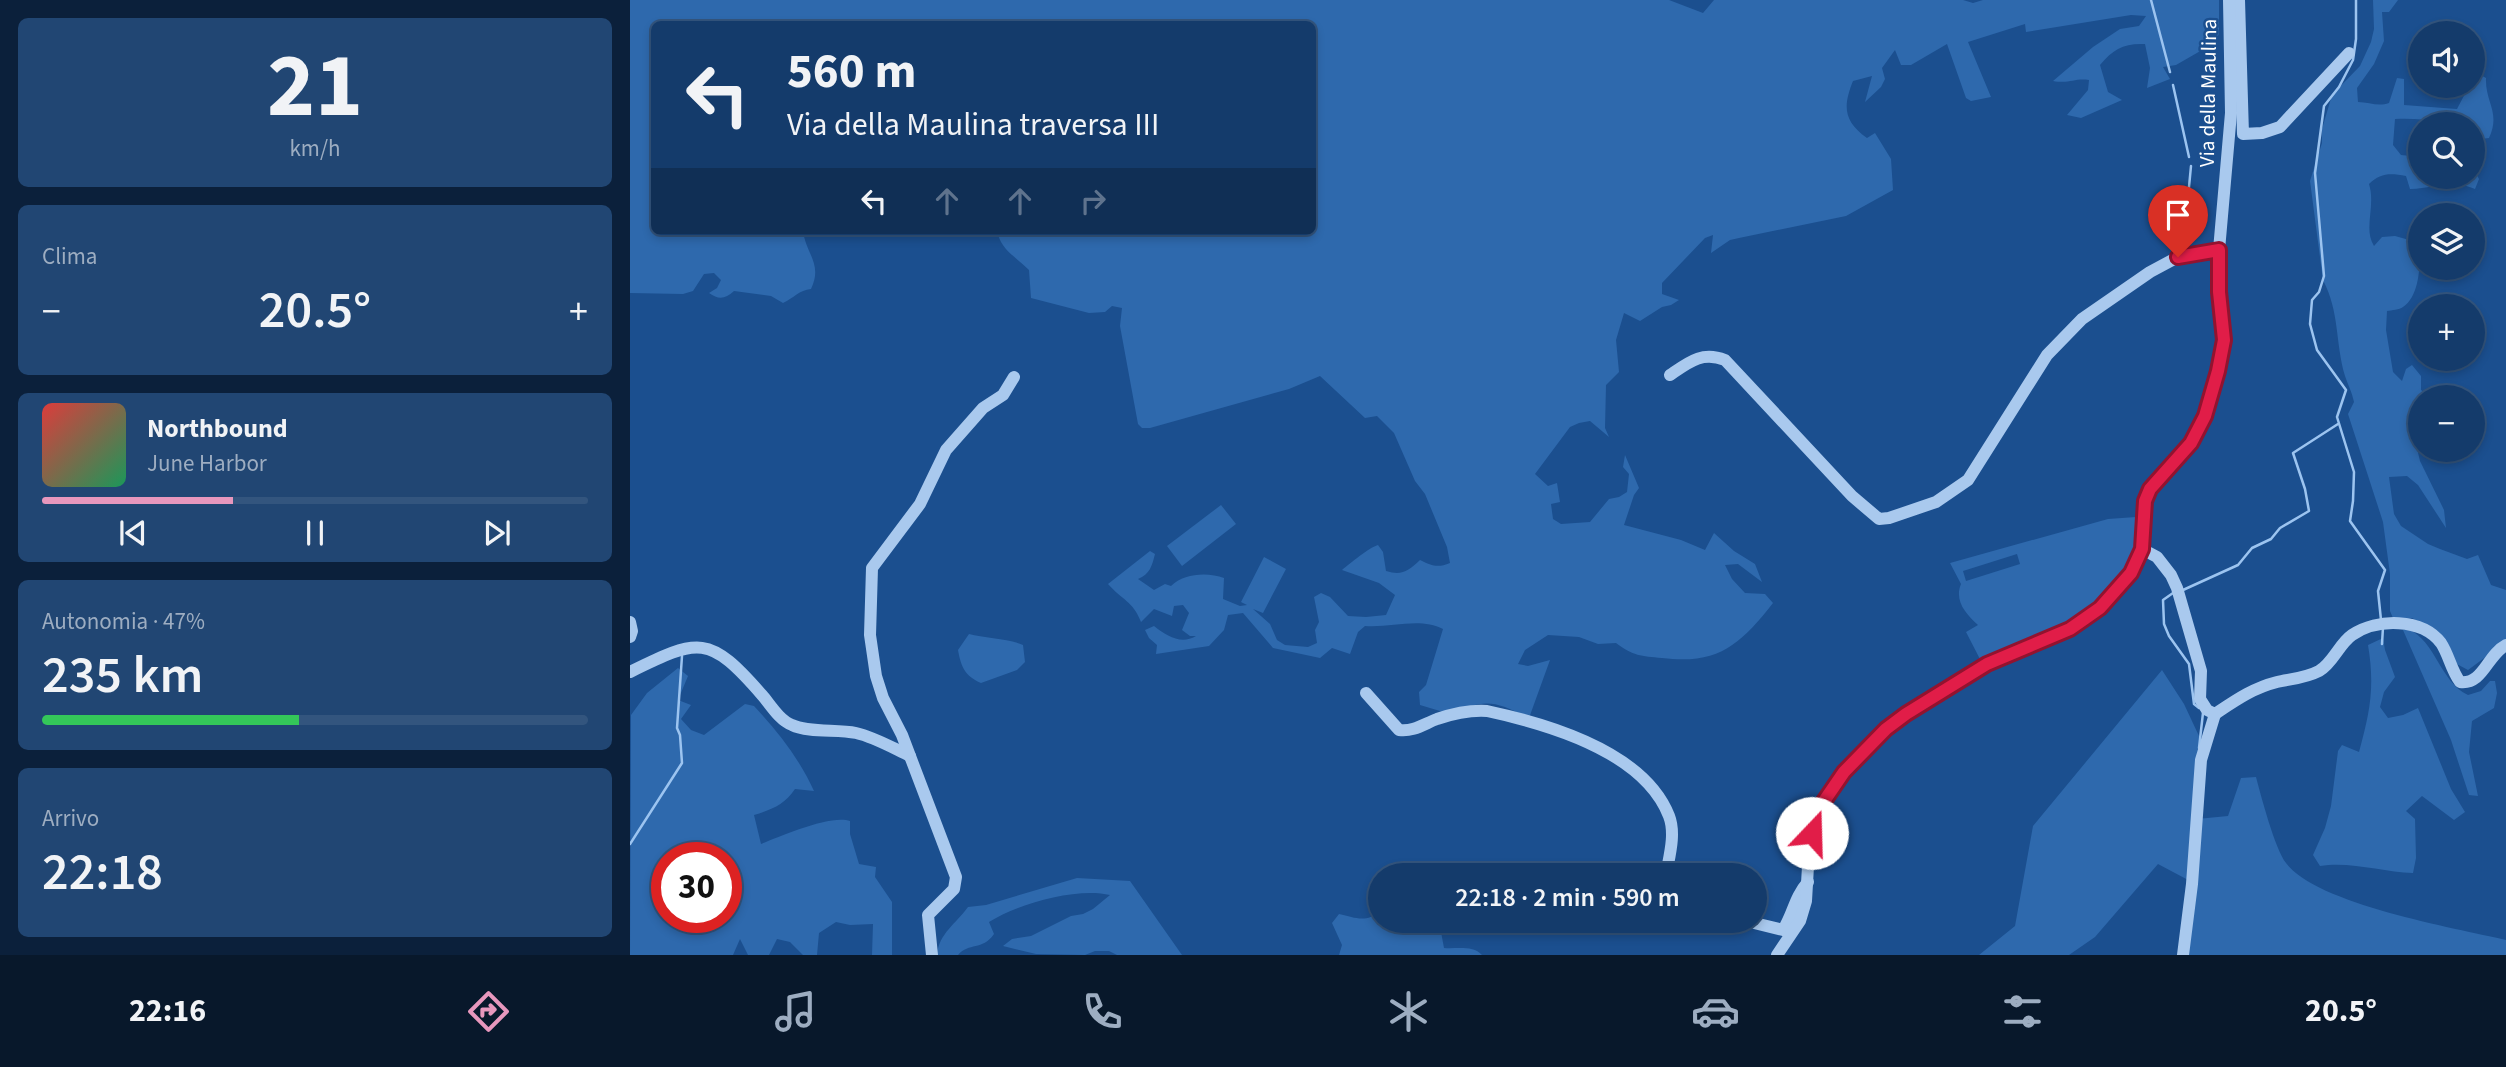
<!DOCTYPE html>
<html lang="it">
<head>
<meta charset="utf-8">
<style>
  body { margin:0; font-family:"Source Sans 3",sans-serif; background:#214673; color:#f1f3f6; height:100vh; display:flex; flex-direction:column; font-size:26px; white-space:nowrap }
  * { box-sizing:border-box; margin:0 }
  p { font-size:23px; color:#9dadc1 }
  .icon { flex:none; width:38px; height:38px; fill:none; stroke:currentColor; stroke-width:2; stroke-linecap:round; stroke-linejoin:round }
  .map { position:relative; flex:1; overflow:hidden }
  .sheet { display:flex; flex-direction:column; gap:18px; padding:18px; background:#0b203b; width:630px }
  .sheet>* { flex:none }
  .top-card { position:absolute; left:21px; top:21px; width:665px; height:214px; border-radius:10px; box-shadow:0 4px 10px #0003,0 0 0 2px #33557e; background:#143b6b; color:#f1f3f6; overflow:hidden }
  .tools { position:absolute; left:1778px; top:21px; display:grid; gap:14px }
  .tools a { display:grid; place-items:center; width:77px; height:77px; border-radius:50%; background:#143b6b; box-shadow:0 4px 10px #0003,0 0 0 2px #33557e; font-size:35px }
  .speed { position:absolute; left:21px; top:842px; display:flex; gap:14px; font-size:35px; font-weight:700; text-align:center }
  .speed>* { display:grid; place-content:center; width:91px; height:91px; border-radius:50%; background:#143b6b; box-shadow:0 4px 10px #0003,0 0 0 2px #33557e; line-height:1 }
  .speed .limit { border:10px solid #d22; background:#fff; color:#111 }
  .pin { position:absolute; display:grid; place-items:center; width:60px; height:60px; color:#fff; margin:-72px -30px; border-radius:50% 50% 50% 0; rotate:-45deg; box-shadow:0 0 7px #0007 }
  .pin .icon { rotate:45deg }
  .me { position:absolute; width:77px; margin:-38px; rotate:21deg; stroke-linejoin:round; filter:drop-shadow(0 0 5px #0008) }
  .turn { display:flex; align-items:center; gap:24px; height:147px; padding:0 21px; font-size:32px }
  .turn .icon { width:91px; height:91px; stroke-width:2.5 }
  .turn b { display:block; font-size:49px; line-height:60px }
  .lanes { display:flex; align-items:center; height:66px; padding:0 21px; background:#0003; justify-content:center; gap:35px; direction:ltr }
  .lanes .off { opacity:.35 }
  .big { font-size:52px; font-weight:600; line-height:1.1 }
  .sheet .widget { flex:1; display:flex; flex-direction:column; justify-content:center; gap:10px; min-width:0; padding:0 24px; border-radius:10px; background:#214673 }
  .sheet .dial { align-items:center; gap:0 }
  .dial b { font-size:91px; line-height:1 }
  .song { display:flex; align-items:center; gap:21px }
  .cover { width:84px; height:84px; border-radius:10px; background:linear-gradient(135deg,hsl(0 70% 55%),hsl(150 70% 35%)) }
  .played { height:7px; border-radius:4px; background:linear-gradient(90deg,#e797bd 35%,#33557e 35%) }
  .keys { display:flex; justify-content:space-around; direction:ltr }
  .heat { display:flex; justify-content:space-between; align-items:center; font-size:38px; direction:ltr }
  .charge { height:10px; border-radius:5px; background:linear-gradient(90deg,#34c759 47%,#33557e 0) }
  .trip { position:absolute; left:738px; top:863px; width:399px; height:70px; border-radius:35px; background:#143b6b; box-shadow:0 4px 10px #0003,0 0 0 2px #33557e; font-weight:600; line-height:70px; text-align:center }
  .tab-bar { display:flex; height:112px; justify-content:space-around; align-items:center; background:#08182b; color:#9dadc1 }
  .tab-bar .icon { width:49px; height:49px }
  .tab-bar .current { color:#e797bd }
  .tab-bar b { font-size:32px; color:#f1f3f6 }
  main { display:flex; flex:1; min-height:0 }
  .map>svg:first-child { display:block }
  .green { fill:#2e69ad; fill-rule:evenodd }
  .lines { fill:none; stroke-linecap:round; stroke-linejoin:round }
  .stream { stroke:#9cc4f0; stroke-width:2.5 }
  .minor { stroke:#a9c9ee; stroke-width:12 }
  .route-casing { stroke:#92132f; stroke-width:18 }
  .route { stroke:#e11d48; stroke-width:12 }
  .labels { text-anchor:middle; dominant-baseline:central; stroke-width:5; stroke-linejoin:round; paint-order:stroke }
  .street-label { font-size:21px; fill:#fff; stroke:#1b4f8f }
</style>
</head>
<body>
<main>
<section class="sheet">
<div class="widget dial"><b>21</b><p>km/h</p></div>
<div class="widget"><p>Clima</p>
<div class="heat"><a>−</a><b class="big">20.5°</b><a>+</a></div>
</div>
<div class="widget">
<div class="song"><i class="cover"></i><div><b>Northbound</b><p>June Harbor</p></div></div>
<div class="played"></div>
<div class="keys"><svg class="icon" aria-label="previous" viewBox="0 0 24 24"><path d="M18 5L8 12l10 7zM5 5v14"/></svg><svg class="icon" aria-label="pause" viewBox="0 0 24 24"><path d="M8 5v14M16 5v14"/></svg><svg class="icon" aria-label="next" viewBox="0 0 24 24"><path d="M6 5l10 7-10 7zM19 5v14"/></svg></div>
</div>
<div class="widget"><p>Autonomia · 47%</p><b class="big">235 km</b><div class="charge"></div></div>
<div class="widget"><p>Arrivo</p><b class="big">22:18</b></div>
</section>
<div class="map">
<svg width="1876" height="955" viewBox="0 0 1876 955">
  <rect width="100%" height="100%" fill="#1b4f8f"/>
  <g class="green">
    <path d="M0,0H1039L1073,13L1084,0H1333L1343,3L1353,0H1589V33L1586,42L1546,65L1533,67L1540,79L1517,88L1520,68L1515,44C1494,43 1483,49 1470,65L1478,92L1492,100L1451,118L1437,115L1458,90L1459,80C1444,78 1440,84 1423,81L1463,47L1490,29L1509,26L1516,16L1501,15L1396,32L1395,24L1338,42L1361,97L1341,101L1336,98L1317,44L1281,65H1271L1265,50L1252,68L1255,79L1251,87L1235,102L1242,76L1223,81C1213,106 1213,121 1237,138L1245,133L1261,159L1263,190L1216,216L1109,238L1100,240L1081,253L1083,235L1075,238L1032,283V294L1049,300L1041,305L1032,307L1010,321L994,313L986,340L989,372L976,385L975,428L979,437L960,421L949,423L940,427L905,474L918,486L927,483L930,502L921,504L923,519L931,524L960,522L979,499L989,497L997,492L999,474L993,467L995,455L1009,488L1004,495L994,525L1051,540L1075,550L1084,533L1104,551L1125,564L1132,582L1108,564L1095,565L1102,579L1115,593L1135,594L1143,603C1110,645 1088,665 1032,658C1011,656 1003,656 986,643L968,644L949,637L918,635L895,650L888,664L898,666L920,660L899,718C865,701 856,698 820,714L790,705L789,692L796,685L813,629C790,617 761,628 735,626L728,632L720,654L702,648L690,658L643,648L613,613L598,615L594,630L579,646L526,654L527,645L519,638L515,630L524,626C537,636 551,645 566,636H560L552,630L559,613L553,605L544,606L542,616L524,609L511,622C503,601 492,600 478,584L520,551L525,554C522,566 520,574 508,579L524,590L535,584L541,586C554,573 578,572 594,578L593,599L610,606L617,605L611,602L634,557L656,569L633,613L623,609L640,624L647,640L655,645L678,647L687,643L685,630L689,622L684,597L691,593L700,597L718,616L736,617L756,615L765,595L749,583L712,570C721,563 738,548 748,545L753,552L756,571C772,576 778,571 790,560C802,566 808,568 820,563L817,547L795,494L785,481L764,433L747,416L735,418L690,376L659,389L520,428H512L508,424L490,326L492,308L482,306L475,312L459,313L401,298L399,270C386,257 371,250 367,231H682V24H24V231H173C176,254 193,264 181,289C169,290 164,298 153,303L141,296L104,291C95,299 89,300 79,293L87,288L91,280L84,273L74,274L63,291L53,294L0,293Z"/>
    <path d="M1743,0H1768L1759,12H1752L1754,41L1744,64L1727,88L1728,102C1739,102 1748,107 1759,103L1767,78L1774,79V105L1827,109L1839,86H1843V79L1847,73L1856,78C1855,103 1871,112 1859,138L1851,139L1843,134V124C1816,124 1792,117 1765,119L1763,145L1771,155L1790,157V177H1843V168L1849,179L1845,189C1820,178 1806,188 1780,189L1776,176C1760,173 1750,173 1739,184C1746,206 1733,229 1744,246L1752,237L1765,236L1790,243C1790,261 1791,295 1773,307C1769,310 1762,310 1757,311L1756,330L1763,372L1772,381L1776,369L1782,365L1791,376V390L1800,397H1790V416L1785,414L1779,415L1790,461L1814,510L1816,528L1788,485L1777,476L1759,477L1764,514L1771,526L1798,544L1810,549L1837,559L1848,555L1861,585L1876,590V642L1838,670L1823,662L1794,624L1782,618L1765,623L1760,611V574L1753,522L1718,414L1724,402C1722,392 1718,385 1715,376C1705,342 1710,313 1693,280L1680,181L1692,143V129L1702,95L1730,66L1741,42L1744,29Z"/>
    <path d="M591,505L606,524L552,566L537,546Z"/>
    <path d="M1506,517C1507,534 1509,554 1499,570C1493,580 1482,589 1473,597C1435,632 1398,643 1352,663L1336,632L1348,625C1336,614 1324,601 1331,584L1320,563L1478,519ZM1387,554L1390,564L1336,581L1333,571Z"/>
    <path d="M1778,629C1806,641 1810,682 1838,695L1851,691L1860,681H1865L1867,693L1864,708L1842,721L1839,752L1848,796L1839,795L1821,740L1773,630Z"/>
    <path d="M339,634C354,638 381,639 393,645L395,662L387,670L351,683C335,676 331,667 328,650Z"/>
    <path d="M1753,638L1755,650L1765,677L1754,692L1750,707L1758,718L1773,715L1788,708L1821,789L1835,812L1824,820L1792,796L1776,811L1785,819L1786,858L1783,873C1753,872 1720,861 1690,866L1683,855L1695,828L1701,806L1708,751L1712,745L1729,752C1740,712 1745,687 1738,645Z"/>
    <path d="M48,668L58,676L48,700L61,705L51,719L61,730L74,735L115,704L124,706C148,732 169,758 184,791L165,789C154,805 143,809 124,815L131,844C150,836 202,814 220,821V834L229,864L246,867L245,877L262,902V955H242L243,924L220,925L206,922L189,933L187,955H173L160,942L147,939L139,955H118L110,939L103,955H0L1,715L17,693ZM37,858H96V917H37Z"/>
    <path d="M1532,670L1554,704L1569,736L1567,819L1598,816L1611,778L1626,777C1631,796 1645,849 1656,863C1686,904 1825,928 1876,940V955H1554L1560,881L1528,864L1465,937L1439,955H1349L1385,926L1403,826Z"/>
    <path d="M447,878L500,881L552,955H487L479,951H465L455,955L406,954L373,946L382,939L401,936L441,916L453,914L463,909L480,895C447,887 387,904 359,922L364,934C352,951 339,942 328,955H307C309,933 326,924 338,907L356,905Z"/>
    <path d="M751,911V920L809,921L814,948C827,949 843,945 852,955H709L712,945L702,923L709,914C726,918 736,923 751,911Z"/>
  </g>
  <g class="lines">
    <g class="stream">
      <path d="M1521,0L1540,72"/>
      <path d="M1726,0V39L1723,60L1709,87L1694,106L1685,173L1694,276L1689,292L1682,300L1680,324L1687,350L1716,390L1707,417L1724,472L1723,501L1720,521L1755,570L1748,591L1751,620"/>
      <path d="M1543,85L1559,157"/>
      <path d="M1555,229L1561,166"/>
      <path d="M1553,590L1608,565L1622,548L1641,539L1650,528L1679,511L1675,489L1663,453L1708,424"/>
      <path d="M1543,593L1533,600L1534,624L1539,636L1559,664L1564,704L1569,708"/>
      <path d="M1752,644L1753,627"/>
      <path d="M1569,748L1573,713"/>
      <path d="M0,844L52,763L50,735L47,728L52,656"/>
    </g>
    <g class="minor">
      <path d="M1609,0L1613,134L1632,133L1650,127L1719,53"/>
      <path d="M1040,375C1059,362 1072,351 1095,360L1222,496L1249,519L1259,518L1306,502L1338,480L1417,355L1452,319L1520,272L1548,257L1589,250"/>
      <path d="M1512,549L1527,557L1541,575L1547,588L1571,671L1570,699L1577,710L1585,714C1606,700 1623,688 1647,682C1661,679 1676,678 1689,671C1703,663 1709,644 1722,635C1747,618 1792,618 1811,643C1819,655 1821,670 1830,682C1853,685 1857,655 1876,645"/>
      <path d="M0,622L2,631L0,637"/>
      <path d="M0,672C69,638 79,634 132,695C140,704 149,720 162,725C179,733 207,729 226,733C244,737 263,748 280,756"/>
      <path d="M736,693L769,730C783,732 794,724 807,719C822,714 842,710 857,711C918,724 1014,752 1039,816C1046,834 1039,857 1036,875"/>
      <path d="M1112,920L1153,930C1164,912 1164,898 1178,882"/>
      <path d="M302,955L298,915L324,889L326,877L272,735L253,698L246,676L240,635L242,568L290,504L316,450L353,408L373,395L384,377"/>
      <path d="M1147,955L1170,921L1176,901L1179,849L1188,810L1214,772L1231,753L1276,714L1357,664L1440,629L1470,608L1501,573L1512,549L1515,501L1520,489L1561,443L1571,425L1588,371L1594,340L1589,292V250L1601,113L1599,0"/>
      <path d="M1553,955L1562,884L1571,760L1585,714"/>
    </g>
  </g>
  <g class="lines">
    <g class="route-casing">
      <path id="route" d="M1182,833L1188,810L1214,772L1256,729L1276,714L1357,664L1440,629L1470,608L1501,573L1512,549L1515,501L1520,489L1561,443L1575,416L1588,371L1594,340L1589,292V250L1548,257"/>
    </g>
    <use href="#route" class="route"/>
  </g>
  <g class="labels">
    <g class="street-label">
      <text transform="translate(1578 93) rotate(-89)">Via della Maulina</text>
    </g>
  </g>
</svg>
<div class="tools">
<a><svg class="icon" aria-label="sound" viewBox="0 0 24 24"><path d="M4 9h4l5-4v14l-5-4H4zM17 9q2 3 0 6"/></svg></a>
<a><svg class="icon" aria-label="search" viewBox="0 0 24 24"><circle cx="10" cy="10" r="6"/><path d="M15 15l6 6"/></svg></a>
<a><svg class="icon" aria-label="layers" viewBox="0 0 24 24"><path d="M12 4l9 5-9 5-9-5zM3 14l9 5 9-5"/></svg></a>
<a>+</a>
<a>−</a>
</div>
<div class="speed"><div class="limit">30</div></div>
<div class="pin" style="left:1548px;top:257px;background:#d93025"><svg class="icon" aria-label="arrive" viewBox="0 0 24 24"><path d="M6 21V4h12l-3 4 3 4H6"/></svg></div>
<svg class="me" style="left:1182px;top:833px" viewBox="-20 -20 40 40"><circle r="19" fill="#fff"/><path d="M0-13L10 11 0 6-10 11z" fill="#e11d48"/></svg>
<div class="trip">22:18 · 2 min · 590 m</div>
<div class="top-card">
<div class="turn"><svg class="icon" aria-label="left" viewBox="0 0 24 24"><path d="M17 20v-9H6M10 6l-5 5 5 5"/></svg><div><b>560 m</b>Via della Maulina traversa III</div></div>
<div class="lanes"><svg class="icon" aria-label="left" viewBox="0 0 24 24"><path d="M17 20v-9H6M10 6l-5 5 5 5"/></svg><svg class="icon off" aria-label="ahead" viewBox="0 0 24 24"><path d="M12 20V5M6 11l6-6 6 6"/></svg><svg class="icon off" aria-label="ahead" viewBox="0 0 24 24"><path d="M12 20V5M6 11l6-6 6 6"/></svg><svg class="icon off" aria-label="right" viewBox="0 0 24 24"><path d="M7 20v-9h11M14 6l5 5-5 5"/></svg></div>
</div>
</div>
</main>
<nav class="tab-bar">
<b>22:16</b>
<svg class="icon current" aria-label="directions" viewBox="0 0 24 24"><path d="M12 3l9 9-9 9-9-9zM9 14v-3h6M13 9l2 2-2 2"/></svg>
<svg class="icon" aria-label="music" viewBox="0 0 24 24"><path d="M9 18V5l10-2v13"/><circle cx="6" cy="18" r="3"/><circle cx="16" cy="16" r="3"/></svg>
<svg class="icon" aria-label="phone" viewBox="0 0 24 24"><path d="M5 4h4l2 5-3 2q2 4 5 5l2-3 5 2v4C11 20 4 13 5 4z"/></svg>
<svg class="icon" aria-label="climate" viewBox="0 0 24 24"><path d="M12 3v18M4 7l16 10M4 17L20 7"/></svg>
<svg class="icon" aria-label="car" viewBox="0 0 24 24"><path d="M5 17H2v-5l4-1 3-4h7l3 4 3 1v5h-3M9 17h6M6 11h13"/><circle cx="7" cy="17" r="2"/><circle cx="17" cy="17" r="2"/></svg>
<svg class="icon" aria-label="filters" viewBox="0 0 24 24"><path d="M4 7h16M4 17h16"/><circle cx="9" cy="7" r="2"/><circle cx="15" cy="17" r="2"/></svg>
<b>20.5°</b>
</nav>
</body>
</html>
